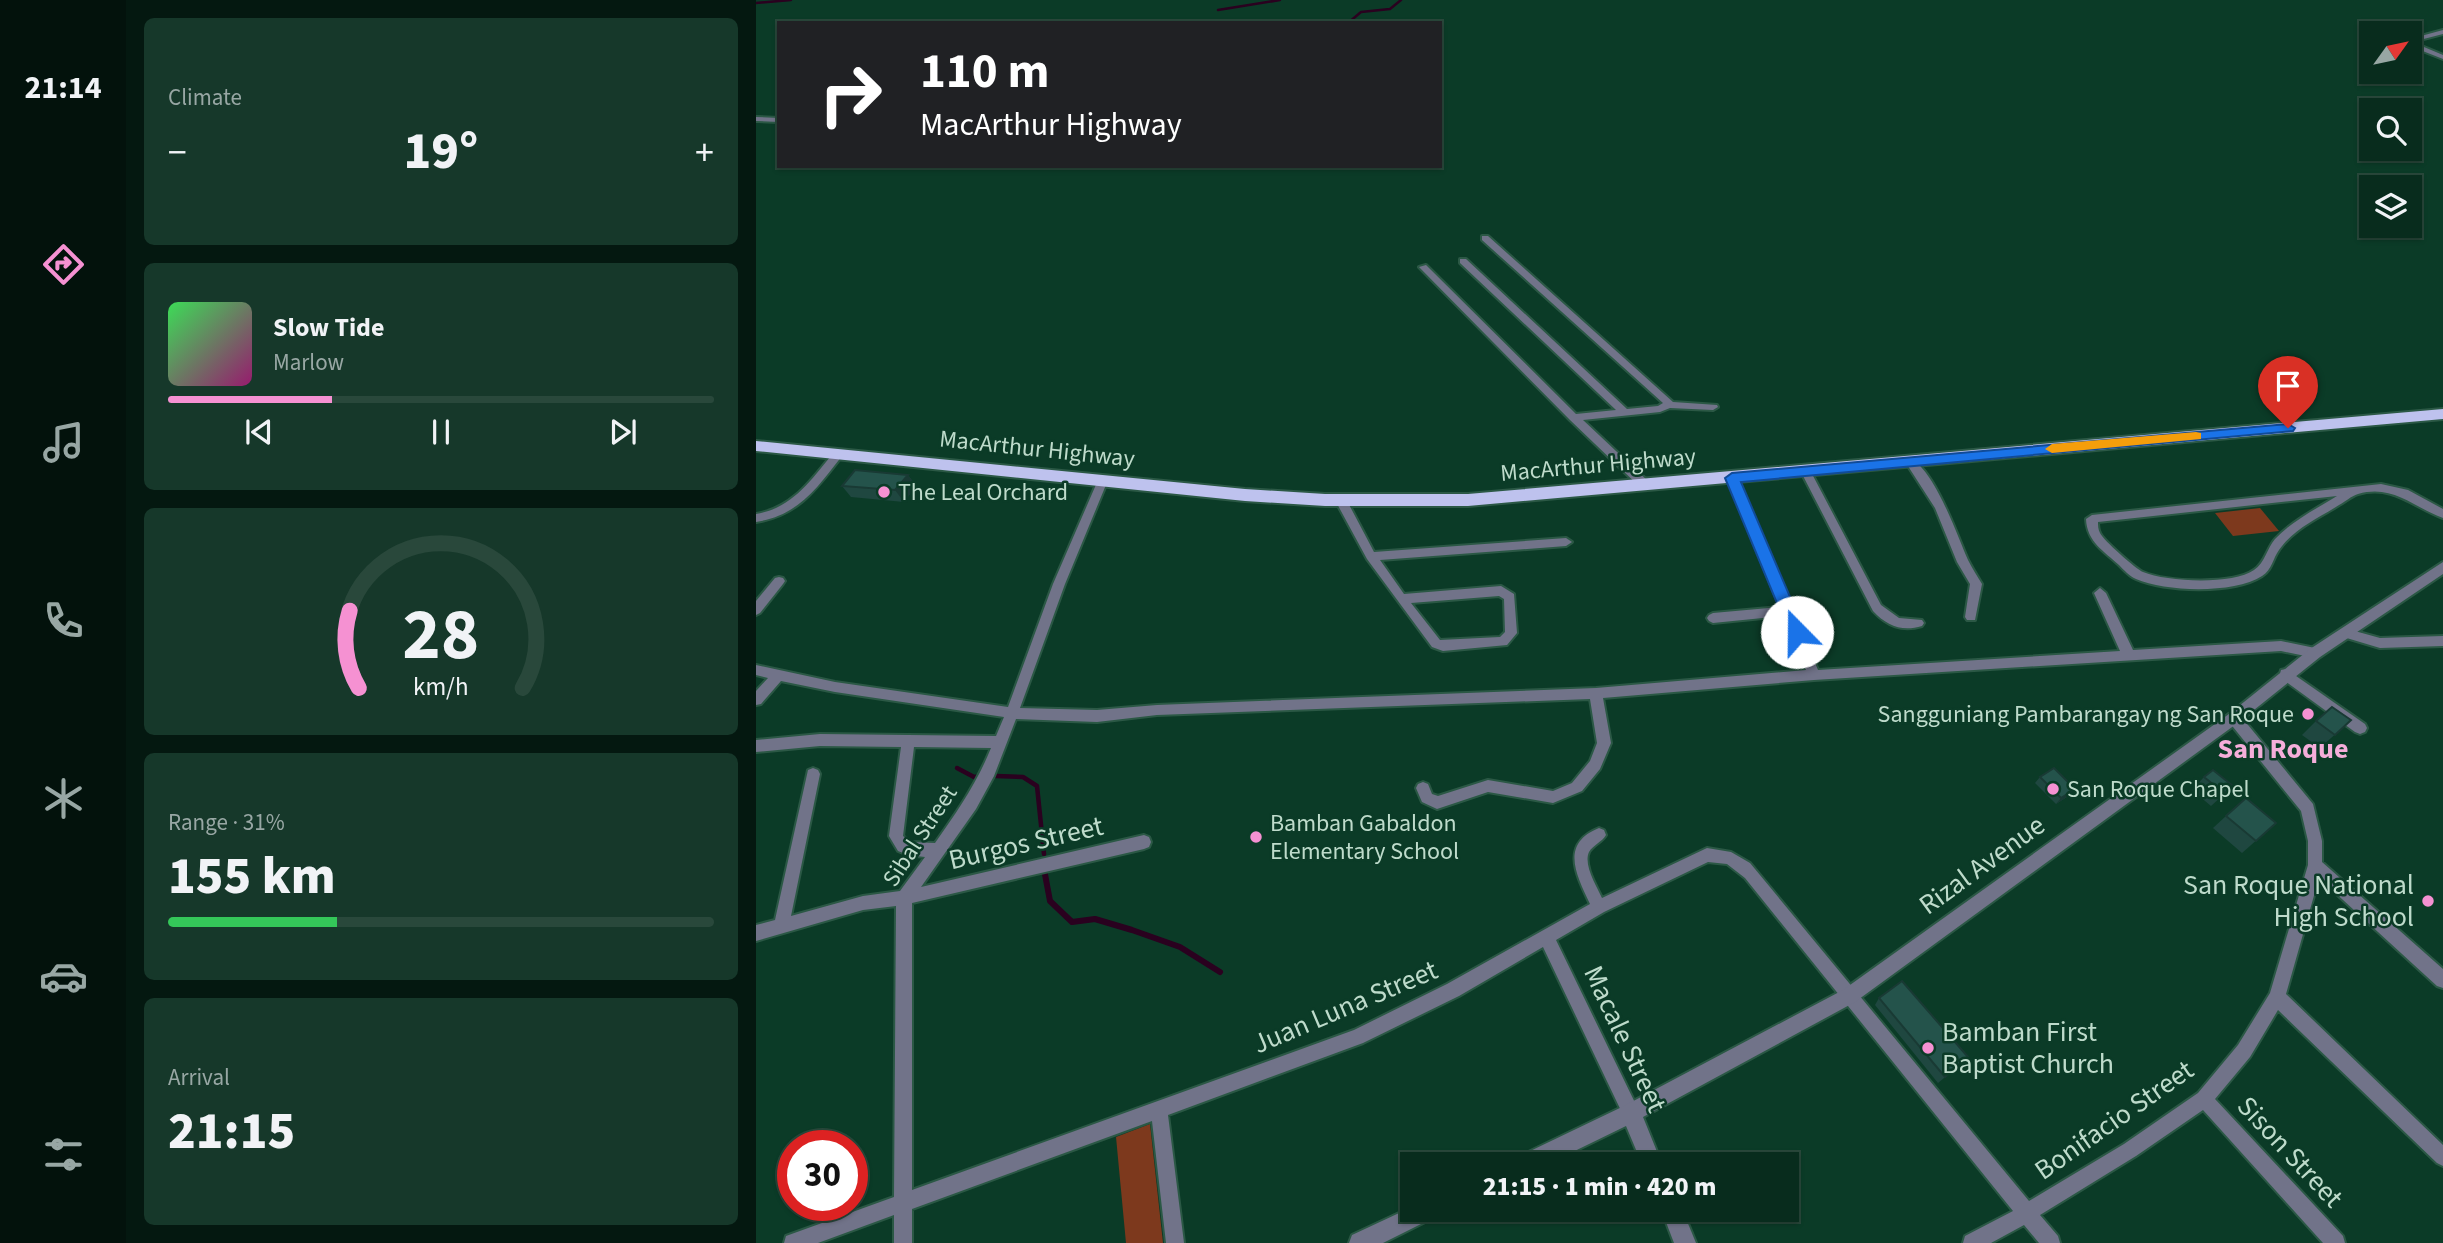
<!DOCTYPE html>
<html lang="en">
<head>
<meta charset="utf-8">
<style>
  body { margin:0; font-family:"Source Sans 3",sans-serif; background:#16382a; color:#f1f3f6; height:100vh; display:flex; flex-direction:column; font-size:26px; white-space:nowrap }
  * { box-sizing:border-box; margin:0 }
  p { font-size:23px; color:#98a7a4 }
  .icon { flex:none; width:38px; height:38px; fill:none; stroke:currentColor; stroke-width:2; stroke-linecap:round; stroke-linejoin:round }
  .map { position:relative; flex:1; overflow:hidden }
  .sheet { display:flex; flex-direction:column; gap:18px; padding:18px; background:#041810; width:630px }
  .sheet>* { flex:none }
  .banner { position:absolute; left:21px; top:21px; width:665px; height:147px; border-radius:0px; box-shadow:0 2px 5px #0004,0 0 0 2px #29483b; background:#202124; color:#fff; overflow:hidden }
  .needle { width:46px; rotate:57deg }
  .buttons { position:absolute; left:1603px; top:21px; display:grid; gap:14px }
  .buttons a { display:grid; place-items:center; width:63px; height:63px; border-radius:0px; background:#082c1d; box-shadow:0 2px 5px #0004,0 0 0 2px #29483b; font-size:35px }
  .speed { position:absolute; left:21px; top:1130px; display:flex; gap:14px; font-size:35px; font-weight:700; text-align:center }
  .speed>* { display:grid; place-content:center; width:91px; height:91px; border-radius:50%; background:#082c1d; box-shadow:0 2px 5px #0004,0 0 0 2px #29483b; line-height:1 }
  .speed .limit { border:10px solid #d22; background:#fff; color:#111 }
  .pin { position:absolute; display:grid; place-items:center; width:60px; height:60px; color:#fff; margin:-72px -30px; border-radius:50% 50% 50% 0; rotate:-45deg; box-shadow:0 0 7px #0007 }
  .pin .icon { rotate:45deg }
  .me { position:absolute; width:77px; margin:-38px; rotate:338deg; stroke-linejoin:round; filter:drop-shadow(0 0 5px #0008) }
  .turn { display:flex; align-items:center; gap:24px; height:147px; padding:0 28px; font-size:32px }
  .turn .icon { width:91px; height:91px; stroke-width:2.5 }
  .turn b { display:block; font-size:49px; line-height:60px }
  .big { font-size:52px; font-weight:800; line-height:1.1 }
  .sheet .card { flex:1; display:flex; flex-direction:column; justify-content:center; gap:10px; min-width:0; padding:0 24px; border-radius:10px; background:#16382a }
  .sheet .dial { align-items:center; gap:0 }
  .dial svg { height:182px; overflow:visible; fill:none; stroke:#29483b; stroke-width:7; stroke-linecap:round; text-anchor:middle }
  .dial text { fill:#f1f3f6; stroke:none }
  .song { display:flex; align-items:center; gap:21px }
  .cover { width:84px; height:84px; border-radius:10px; background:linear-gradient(135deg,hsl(130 70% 55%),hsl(320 70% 35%)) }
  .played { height:7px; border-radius:4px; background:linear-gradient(90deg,#f591d2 30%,#29483b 30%) }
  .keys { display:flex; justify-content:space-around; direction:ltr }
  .heat { display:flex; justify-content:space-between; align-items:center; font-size:38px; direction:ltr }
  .charge { height:10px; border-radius:5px; background:linear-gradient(90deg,#34c759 31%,#29483b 0) }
  .trip { position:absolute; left:644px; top:1152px; width:399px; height:70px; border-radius:0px; background:#082c1d; box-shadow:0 2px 5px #0004,0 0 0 2px #29483b; font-weight:800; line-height:70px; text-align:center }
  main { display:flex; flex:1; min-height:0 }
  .dock { display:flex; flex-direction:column; width:126px; justify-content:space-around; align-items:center; background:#03120c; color:#98a7a4 }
  .dock .icon { width:49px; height:49px }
  .dock .current { color:#f591d2 }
  .dock b { font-size:32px; color:#f1f3f6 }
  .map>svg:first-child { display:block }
  .green { fill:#7d391d }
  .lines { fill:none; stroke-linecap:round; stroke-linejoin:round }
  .stream-far2 { stroke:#2a011f; stroke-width:2.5 }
  .stream-far1 { stroke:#2a011f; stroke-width:4.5 }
  .stream { stroke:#2a011f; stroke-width:6 }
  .minor-casing { stroke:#2b5845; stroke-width:4 }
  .tertiary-casing { stroke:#2b5845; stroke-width:4 }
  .trunk-casing { stroke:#2b5845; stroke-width:4 }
  .minor { fill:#717389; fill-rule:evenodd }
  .tertiary { fill:#717389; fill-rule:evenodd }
  .trunk { fill:#bec2ee; fill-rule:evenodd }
  .wall { fill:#1f4740 }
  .shaded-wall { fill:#193a34 }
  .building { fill:#24534b; stroke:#193a34; stroke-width:2 }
  .route { fill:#1a73e8; stroke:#114b97; stroke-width:2 }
  .slow { fill:#f59e0b }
  .poi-dot { fill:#f591d2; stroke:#0b3b27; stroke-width:2.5 }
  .labels { text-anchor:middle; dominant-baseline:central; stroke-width:5; stroke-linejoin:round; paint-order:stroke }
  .street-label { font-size:24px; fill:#bedbcb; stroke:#0b3b27 }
  .poi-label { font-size:24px; fill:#bedbcb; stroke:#0b3b27; text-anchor:start }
  .quarter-label { font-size:28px; font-weight:bold; fill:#f5aeda; stroke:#0b3b27 }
  .near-street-label { font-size:28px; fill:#bedbcb; stroke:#0b3b27 }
  .near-poi-label { font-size:28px; fill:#bedbcb; stroke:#0b3b27; text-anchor:end }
</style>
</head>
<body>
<main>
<nav class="dock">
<b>21:14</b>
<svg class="icon current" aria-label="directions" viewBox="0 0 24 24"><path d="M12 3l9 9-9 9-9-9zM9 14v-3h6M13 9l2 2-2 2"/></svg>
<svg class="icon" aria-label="music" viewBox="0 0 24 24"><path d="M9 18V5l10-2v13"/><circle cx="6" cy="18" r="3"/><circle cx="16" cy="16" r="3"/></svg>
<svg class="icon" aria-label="phone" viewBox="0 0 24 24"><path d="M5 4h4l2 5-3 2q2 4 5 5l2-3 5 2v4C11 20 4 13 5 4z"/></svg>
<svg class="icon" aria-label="climate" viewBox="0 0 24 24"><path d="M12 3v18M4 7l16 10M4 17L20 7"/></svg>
<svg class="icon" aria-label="car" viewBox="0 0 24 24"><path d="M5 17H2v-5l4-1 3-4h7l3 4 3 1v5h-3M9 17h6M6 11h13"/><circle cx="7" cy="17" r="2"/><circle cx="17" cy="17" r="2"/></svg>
<svg class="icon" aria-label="filters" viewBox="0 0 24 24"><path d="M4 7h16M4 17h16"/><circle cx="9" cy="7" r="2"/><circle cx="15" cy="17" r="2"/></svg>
</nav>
<section class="sheet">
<div class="card"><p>Climate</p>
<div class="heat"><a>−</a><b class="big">19°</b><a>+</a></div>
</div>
<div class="card">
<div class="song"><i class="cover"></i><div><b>Slow Tide</b><p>Marlow</p></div></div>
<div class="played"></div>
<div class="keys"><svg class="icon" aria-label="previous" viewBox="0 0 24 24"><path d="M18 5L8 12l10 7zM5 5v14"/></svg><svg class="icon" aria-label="pause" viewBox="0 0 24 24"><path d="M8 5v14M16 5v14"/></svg><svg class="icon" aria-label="next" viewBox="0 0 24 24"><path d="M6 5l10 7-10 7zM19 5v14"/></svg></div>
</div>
<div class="card dial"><svg viewBox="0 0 100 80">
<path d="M14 69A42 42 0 1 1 86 69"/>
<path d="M14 69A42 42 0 0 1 10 35" stroke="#f591d2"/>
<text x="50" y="56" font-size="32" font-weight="700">28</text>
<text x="50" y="72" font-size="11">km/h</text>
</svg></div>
<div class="card"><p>Range · 31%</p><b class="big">155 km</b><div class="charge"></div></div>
<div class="card"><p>Arrival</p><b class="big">21:15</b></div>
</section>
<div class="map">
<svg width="1687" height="1243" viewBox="0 0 1687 1243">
  <rect width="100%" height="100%" fill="#0b3b27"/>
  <g class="green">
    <path d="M1504,508L1523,531L1477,536L1459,513Z"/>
    <path d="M394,1124L407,1243H370L360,1137Z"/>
  </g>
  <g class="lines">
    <g class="stream-far2">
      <path d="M0,3L35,0"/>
      <path d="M462,10L524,0"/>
      <path d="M592,23L605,12L634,9L645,0"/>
    </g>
    <g class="stream-far1">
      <path d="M201,768L218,777L226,776"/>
      <path d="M240,776L267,777L281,786L288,854"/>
    </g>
    <path class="stream" d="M288,869L294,901L316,922L339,919L376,930L424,947L464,972"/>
    <g class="minor-casing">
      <g id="minor">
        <path d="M1687,30V34L1656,42L1687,55V59L1654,46V39Z"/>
        <path d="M0,117L23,118V122L0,121Z"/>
        <path d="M726,236H732L917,402L961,405L962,407L957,410L914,408L904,412L827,420L894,483L895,486L894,489H886L814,420L663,267L670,265L820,414L860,410L704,263V259H710L871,409L902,406L907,403L726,240Z"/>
        <path d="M82,450L87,454L86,456C60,489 43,515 0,522V514C37,508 56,479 78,452Z"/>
        <path d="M1155,459C1179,471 1201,535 1212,560C1216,568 1221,576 1226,584L1219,620H1211L1209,617L1214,584L1201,562L1179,508L1150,463Z"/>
        <path d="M1050,468L1055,472L1125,605L1143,618L1166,620L1168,623L1166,626C1146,632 1131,626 1117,611L1045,472Z"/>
        <path d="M976,474L981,478L1062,670L1364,651L1338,593L1344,588L1350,593L1377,650L1525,641L1559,648L1563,649L1565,653L1563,657L1559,658L1525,651L1058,680L847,698L855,743L844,769L826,791L797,803L732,792L681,809L666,802L660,788L662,784L667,782L672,784L676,794L682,796L732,780L797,791L816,783L834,761L841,743L834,699L401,715L341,722L260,719L238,776L220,809L165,887L388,835L393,837L395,842L393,847L388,849L156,903V1190L598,1030L691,984L834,904C821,876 803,844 843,828L848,830L850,835C846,842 837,845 833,852C827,865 841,887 846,898L951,848L975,852L994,863L1273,1201L1368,1144L1442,1093L1482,1045L1514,993L1552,865V841L1545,811L1473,722L1471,718L1473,714L1478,712L1483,714L1557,804L1566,841V862L1687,969V988L1681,986L1563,878L1530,994L1687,1145V1166L1681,1163L1522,1010L1494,1057L1459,1099L1587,1236L1589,1243H1567L1447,1110L1380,1156L1284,1215L1302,1236L1304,1243H1283L1268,1225L1235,1243H1207L1209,1236L1257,1211L989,878L971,864L952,862L848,912L800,940L884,1113L881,1119L875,1122L869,1119L787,947L703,996L607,1043L412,1115L428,1243H410L396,1121L156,1209V1243H138V1215L62,1243H28L30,1236L138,1197L140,906L107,910L0,941V925L19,920L52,770L57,768L62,770L64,774L35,916L107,896L144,891L169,857L152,855L142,851L133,836L145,747L64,746L0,752V740L64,734L240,736L248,717L79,692L25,681L5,704L0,705V691L12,678L0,675V665L79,682L252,707L297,584L342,480L347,476L352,480L309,584L264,708L341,710L401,705L840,688L1050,670L1027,616L957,623L953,621L951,618L953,615L957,613L1024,607L971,478ZM158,747L235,748C221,783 201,812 179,843L155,842L147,836Z"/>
        <path d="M1625,484L1652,490L1687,509V518C1657,507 1637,484 1602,494C1595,496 1589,502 1583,505C1563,518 1537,529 1523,550C1517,558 1516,570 1506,576C1478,594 1410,592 1380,579C1373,576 1368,570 1363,565C1348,551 1331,542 1330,519L1336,515ZM1581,496C1560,509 1536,521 1519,539C1511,548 1509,563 1498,570C1477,585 1411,582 1387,572C1380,569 1347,540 1344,533C1342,529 1342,526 1342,522Z"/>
        <path d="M585,496L589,497L618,552L810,538L816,542L810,546L624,560L648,594L745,586L758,594L761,633L751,645L687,651L676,647L611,559L579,500ZM743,596L748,599L749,632L744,637L684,640L655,603Z"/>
        <path d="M23,577L27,578L29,581L27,584L4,613L0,615V601L19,578Z"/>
        <path d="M1588,628L1624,638L1687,636V646L1624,648L1584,636L1582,633L1584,630Z"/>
        <path d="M1530,669L1609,724L1611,728L1609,732L1604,734L1599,732L1525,678L1524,674L1525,670Z"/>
      </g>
    </g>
    <g class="tertiary-casing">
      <g id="tertiary">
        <path d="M1687,562V574L1564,657L1483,722L1099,1002L887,1117L906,1164H886L870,1126L792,1164H759L762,1157L868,1106L1087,990L1473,714L1554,649Z"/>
        <path d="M656,1207V1209H684L681,1216L627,1243H593L596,1235Z"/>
        <path d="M905,1209H926L940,1243H918Z"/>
      </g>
    </g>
    <g class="trunk-casing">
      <path id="trunk" d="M1687,409V419L712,506H569L489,501L0,451V441L489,489L569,494H712Z"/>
    </g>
    <use href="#minor" class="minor"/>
    <use href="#tertiary" class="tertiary"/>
    <use href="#trunk" class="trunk"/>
  </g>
  <g class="wall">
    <path d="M152,475L160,486L148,502L95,497L86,486Z"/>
    <path d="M1595,720L1564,748L1546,735L1560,721Z"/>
    <path d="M1284,777L1314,795L1300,804L1279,783Z"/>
    <path d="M1448,777L1477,786L1455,806L1436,790Z"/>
    <path d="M1470,816L1520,823L1486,853L1457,828Z"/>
    <path d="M1123,998L1205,1064L1182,1083L1119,1005Z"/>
  </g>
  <g class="shaded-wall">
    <path d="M152,475L160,486L148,502L139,490Z"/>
    <path d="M1319,789L1314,795L1300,804L1305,798Z"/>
  </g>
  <g class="building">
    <path d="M99,470L152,475L139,490L86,486Z"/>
    <path d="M1576,707L1595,720L1579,735L1560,721Z"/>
    <path d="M1298,768L1319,789L1305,798L1284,777Z"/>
    <path d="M1457,770L1477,786L1468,793L1448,777Z"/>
    <path d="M1490,798L1520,823L1500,841L1470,816Z"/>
    <path d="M1146,981L1212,1057L1189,1077L1123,998Z"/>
  </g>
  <path class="route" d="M1532,424L1539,428L1537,431L985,482L1049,632L1041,639L1033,632L969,478L976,473Z"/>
  <path class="slow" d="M1440,432L1445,433V439L1296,453L1289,449L1296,444Z"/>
  <g class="poi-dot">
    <circle cx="128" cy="492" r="7"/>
    <circle cx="1552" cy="714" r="7"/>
    <circle cx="1297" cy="789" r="7"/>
    <circle cx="500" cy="837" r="7"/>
    <circle cx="1672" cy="901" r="7"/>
    <circle cx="1172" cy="1048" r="7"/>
  </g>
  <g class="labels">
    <g class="street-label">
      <text transform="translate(281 449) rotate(6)">MacArthur Highway</text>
      <text transform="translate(842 465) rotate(-5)">MacArthur Highway</text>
      <text transform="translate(164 836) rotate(-57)">Sibal Street</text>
    </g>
    <g class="poi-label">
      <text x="142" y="492">The Leal Orchard</text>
      <text x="1538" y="714" text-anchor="end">Sangguniang Pambarangay ng San Roque</text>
      <text x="1311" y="789">San Roque Chapel</text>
      <text x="514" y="823">Bamban Gabaldon<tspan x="514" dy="28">Elementary School</tspan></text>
    </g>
    <g class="quarter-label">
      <text x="1527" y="749">San Roque</text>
    </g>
    <g class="near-street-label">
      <text transform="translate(270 843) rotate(-13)">Burgos Street</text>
      <text transform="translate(1226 865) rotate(-36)">Rizal Avenue</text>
      <text transform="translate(589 1007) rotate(-23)">Juan Luna Street</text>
      <text transform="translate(869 1039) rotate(65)">Macale Street</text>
      <text transform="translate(1358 1120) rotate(-35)">Bonifacio Street</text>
      <text transform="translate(1534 1152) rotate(47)">Sison Street</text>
    </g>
    <g class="near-poi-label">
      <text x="1658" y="885">San Roque National<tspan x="1658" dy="32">High School</tspan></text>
      <text x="1186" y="1032" text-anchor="start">Bamban First<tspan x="1186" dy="32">Baptist Church</tspan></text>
    </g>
  </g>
</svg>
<div class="buttons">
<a><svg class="needle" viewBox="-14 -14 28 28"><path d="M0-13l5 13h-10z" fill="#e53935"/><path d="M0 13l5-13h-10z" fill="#98a7a4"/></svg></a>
<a><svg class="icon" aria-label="search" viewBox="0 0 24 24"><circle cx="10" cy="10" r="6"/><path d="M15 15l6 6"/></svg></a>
<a><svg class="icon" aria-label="layers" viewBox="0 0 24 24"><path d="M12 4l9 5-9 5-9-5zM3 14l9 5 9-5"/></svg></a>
</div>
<div class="speed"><div class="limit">30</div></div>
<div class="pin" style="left:1532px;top:428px;background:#d93025"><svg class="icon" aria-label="arrive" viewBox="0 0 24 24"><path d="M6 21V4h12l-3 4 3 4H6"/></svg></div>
<svg class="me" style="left:1041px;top:632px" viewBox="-20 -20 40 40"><circle r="19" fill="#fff"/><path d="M0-13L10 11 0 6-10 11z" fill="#1a73e8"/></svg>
<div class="trip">21:15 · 1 min · 420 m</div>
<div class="banner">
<div class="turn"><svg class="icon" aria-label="right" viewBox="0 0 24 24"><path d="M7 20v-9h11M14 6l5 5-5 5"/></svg><div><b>110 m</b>MacArthur Highway</div></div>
</div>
</div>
</main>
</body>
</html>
